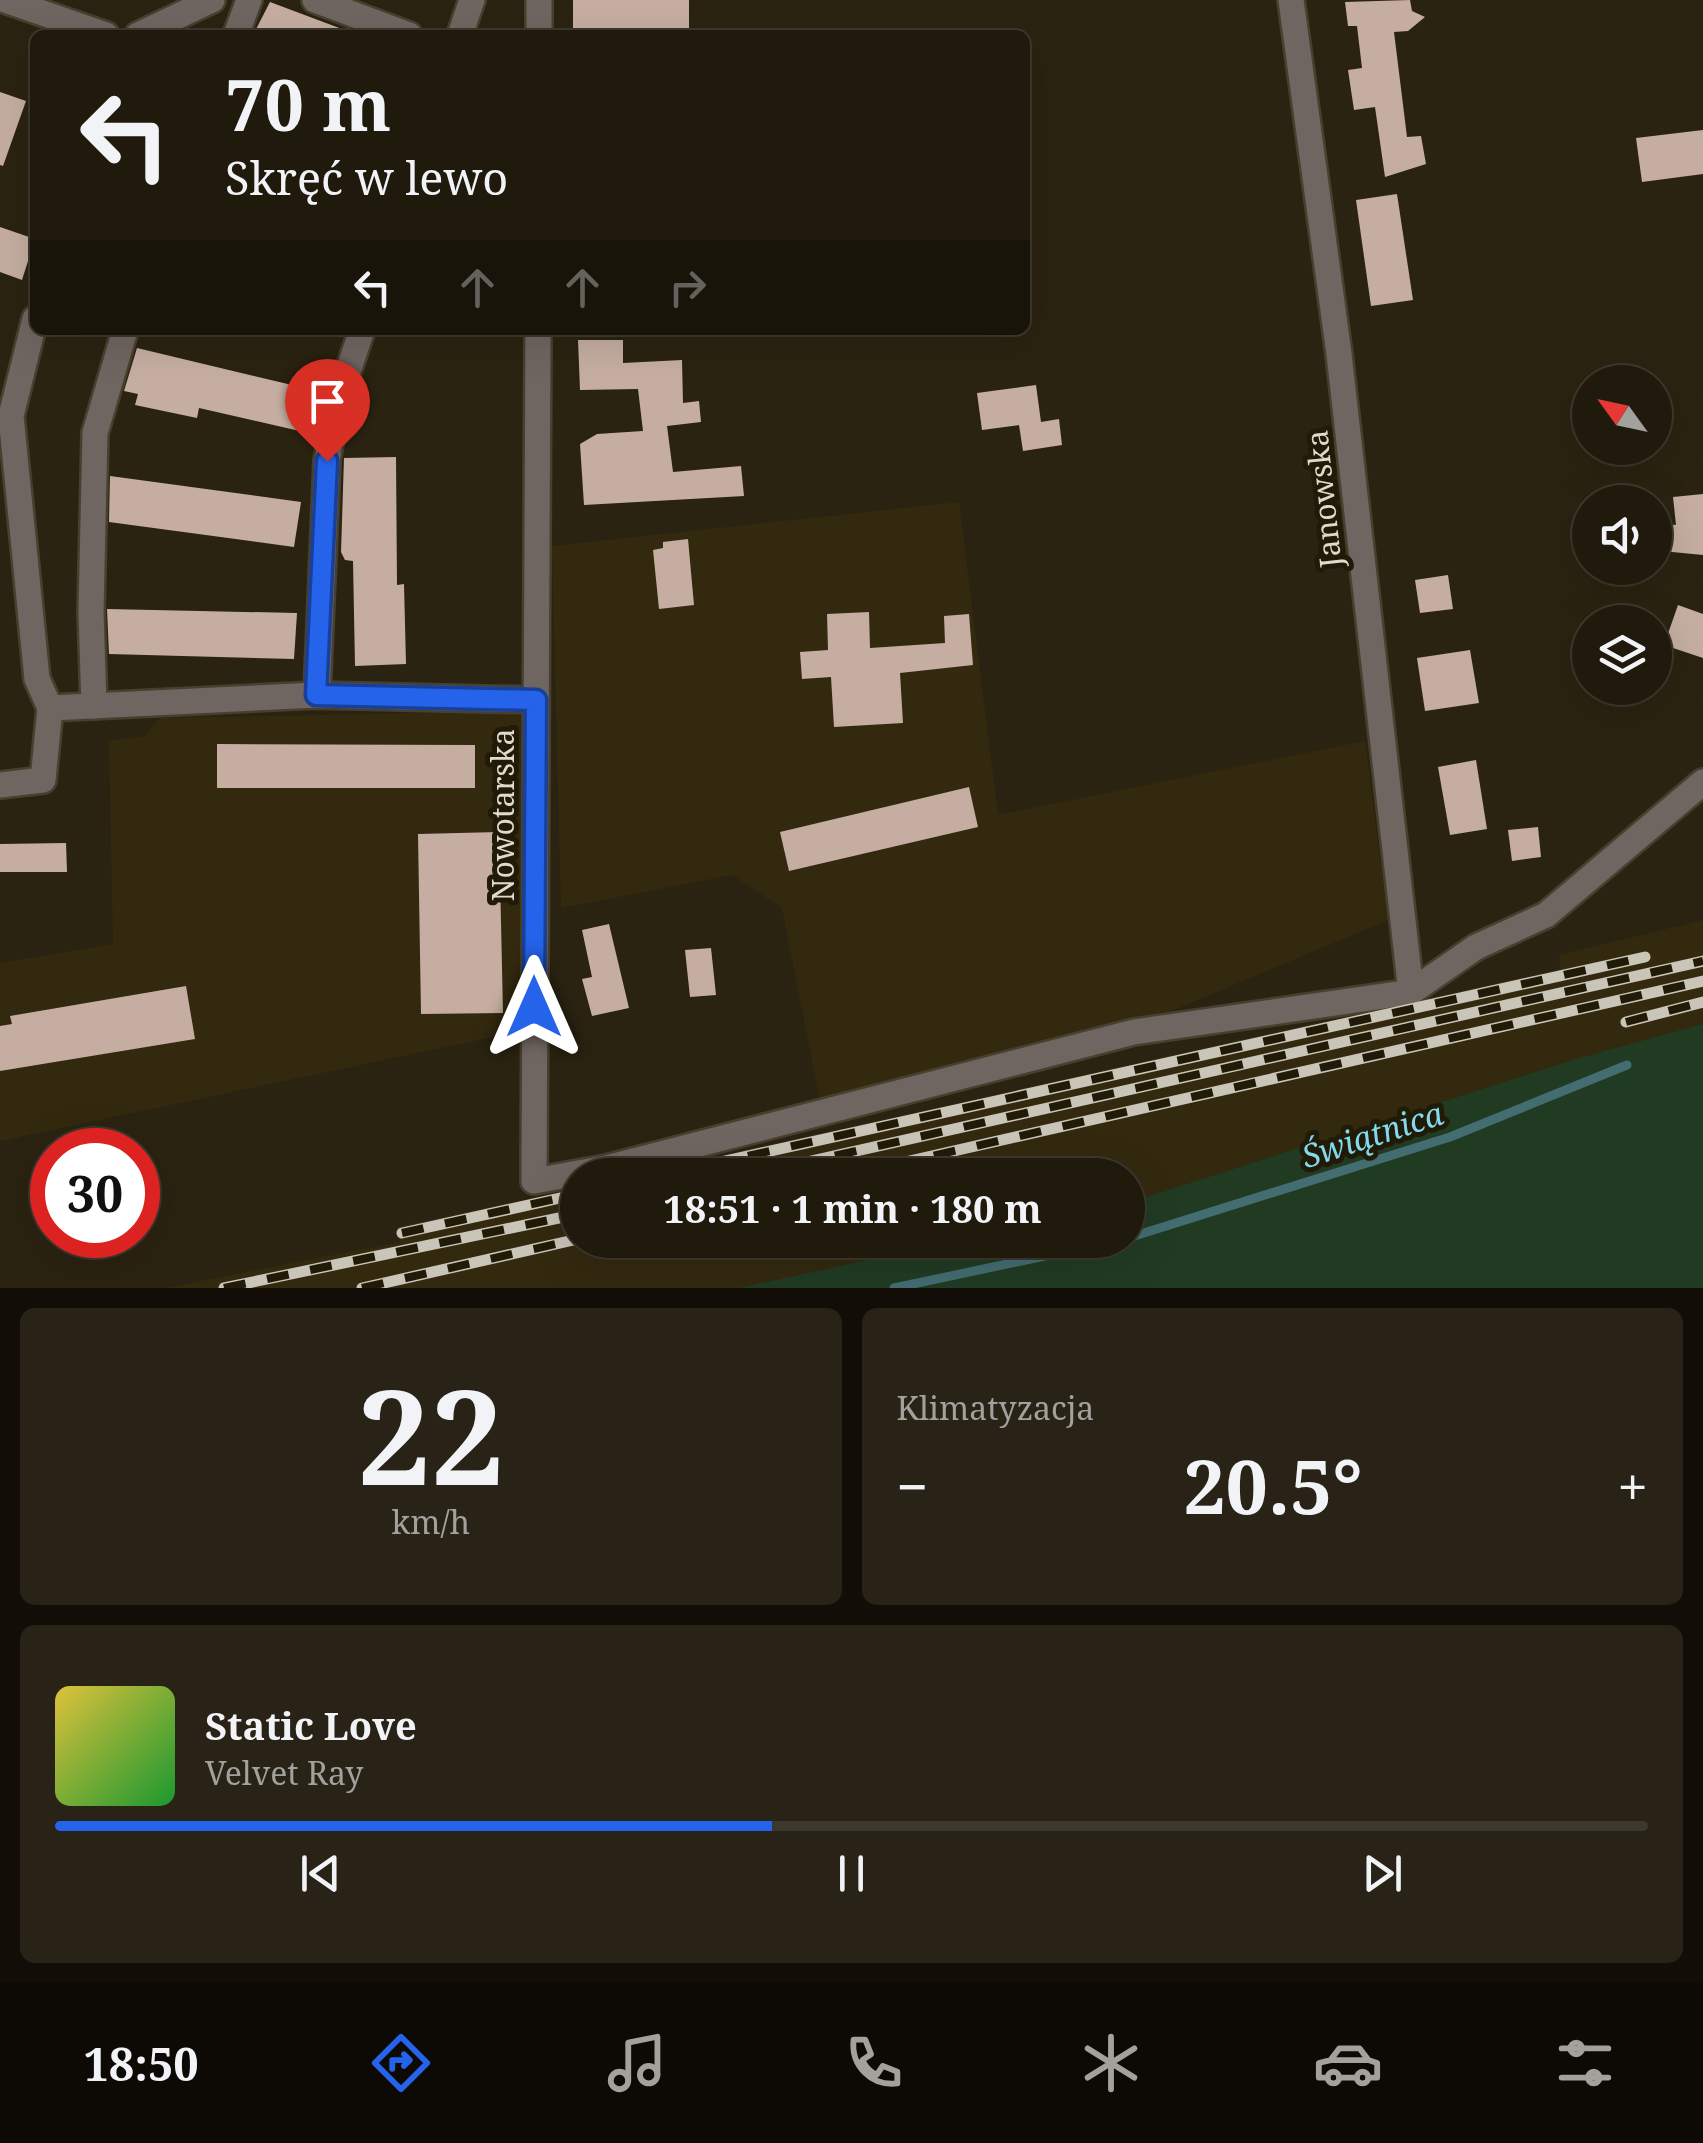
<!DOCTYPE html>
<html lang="pl">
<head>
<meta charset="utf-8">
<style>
  body { margin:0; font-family:"Noto Serif",serif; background:#282316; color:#f1f3f6; height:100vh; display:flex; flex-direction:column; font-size:38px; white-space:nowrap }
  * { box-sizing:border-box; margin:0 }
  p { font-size:32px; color:#a2a19d }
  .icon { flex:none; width:55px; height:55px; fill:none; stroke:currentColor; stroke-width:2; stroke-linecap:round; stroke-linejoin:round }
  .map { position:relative; height:1288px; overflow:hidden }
  .details { display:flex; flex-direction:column; gap:20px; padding:20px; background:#120e07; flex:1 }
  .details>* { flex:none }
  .banner { position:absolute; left:30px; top:30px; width:1000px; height:305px; border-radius:15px; box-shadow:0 10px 40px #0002,0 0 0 2px #3d382e; background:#201a0d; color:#f1f3f6; overflow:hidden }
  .needle { width:65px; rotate:303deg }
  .fabs { position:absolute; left:1572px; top:365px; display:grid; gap:20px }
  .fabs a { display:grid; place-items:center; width:100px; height:100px; border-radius:50%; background:#201a0d; box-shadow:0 10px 40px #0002,0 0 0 2px #3d382e; font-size:50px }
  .speed { position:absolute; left:30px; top:1128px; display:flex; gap:20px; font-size:50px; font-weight:700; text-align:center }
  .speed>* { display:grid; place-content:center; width:130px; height:130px; border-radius:50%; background:#201a0d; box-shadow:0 10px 40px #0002,0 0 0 2px #3d382e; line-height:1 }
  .speed .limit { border:15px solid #d22; background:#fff; color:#111 }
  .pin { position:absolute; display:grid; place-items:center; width:85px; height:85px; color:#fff; margin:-102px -42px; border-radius:50% 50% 50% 0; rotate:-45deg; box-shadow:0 0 10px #0007 }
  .pin .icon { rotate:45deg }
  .me { position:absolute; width:110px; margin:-55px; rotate:0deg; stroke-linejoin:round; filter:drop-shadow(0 0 8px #0008) }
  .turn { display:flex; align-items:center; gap:35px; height:210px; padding:0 30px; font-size:45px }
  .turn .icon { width:130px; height:130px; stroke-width:2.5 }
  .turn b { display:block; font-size:70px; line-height:85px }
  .lanes { display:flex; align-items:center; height:95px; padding:0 30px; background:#0003; justify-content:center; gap:50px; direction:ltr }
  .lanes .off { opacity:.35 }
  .big { font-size:75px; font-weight:700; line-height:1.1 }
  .details .card { flex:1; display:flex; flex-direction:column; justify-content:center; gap:15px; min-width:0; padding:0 35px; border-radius:15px; background:#282316 }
  .details .dial { align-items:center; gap:0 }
  .dial b { font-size:130px; line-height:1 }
  .song { display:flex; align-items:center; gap:30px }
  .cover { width:120px; height:120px; border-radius:15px; background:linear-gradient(135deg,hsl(50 70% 55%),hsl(130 70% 35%)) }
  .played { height:10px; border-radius:5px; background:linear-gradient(90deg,#2563eb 45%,#3d382e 45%) }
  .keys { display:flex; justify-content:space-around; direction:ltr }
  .heat { display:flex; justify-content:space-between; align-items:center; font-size:55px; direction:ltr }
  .details .tiles { flex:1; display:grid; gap:20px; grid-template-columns:1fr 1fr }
  .card:last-child { grid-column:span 2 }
  .trip { position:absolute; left:560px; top:1158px; width:585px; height:100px; border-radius:50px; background:#201a0d; box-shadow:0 10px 40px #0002,0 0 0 2px #3d382e; font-weight:700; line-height:100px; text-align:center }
  .tabs { display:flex; height:160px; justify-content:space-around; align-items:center; background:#0d0a05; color:#a2a19d }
  .tabs .icon { width:70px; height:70px }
  .tabs .selected { color:#2563eb }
  .tabs b { font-size:45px; color:#f1f3f6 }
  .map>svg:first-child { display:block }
  .built { fill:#33290f }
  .green { fill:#213b23 }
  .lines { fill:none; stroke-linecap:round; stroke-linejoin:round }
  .stream { stroke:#436d71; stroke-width:9 }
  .building { fill:#c5aea1 }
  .minor-casing { stroke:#48402f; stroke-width:30 }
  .minor { stroke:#706661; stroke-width:25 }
  .rail-casing { stroke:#cac5b9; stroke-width:11 }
  .rail { stroke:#211a07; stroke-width:8; stroke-dasharray:22; stroke-linecap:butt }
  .route-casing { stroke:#184099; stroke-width:25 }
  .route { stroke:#2563eb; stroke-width:18 }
  .labels { text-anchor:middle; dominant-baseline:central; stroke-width:10; stroke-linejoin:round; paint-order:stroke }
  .street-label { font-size:30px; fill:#dfdacf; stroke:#211a07 }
  .water-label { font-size:32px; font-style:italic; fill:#81daee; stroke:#211a07 }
</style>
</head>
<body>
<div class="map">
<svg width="1703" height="1288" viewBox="0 0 1703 1288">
  <rect width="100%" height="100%" fill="#2b2311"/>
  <g class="built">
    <path d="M959,502L998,815L1365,741L1388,920L1122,1032L821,1106L782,908L732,875L561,908L552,546Z"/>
    <path d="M525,711L526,1030L0,1141V963L113,944L109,741L145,736L159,718Z"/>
    <path d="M1703,920V1032L1178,1195L1128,1206V1175H634L1560,969L1559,955Z"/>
    <path d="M577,1188L578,1240H972L762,1288H165L400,1242L397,1227Z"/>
  </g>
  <path class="green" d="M1703,1024V1288H739L959,1240H1128V1203L1576,1059Z"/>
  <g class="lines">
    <g class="stream">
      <path d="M1128,1238L1450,1137L1627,1065"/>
      <path d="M894,1288L1120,1240"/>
    </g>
  </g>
  <g class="building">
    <rect x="573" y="0" width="116" height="35"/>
    <path d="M1410,0L1412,11L1425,17L1408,31L1394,32L1407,137L1421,136L1426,164L1385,177L1375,107L1354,110L1348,70L1362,68L1357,26H1348L1345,2Z"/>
    <path d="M270,2L350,32V35H253Z"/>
    <path d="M0,92L26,101L3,166L0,165Z"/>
    <path d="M1703,130V174L1642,182L1636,138Z"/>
    <path d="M1397,194L1413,300L1371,306L1356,200Z"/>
    <path d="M0,227L35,239L22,280L0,272Z"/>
    <path d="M578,340H623V363L682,360L683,403L699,401L701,422L667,426L673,472L741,466L744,496L584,505L580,444L597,434L643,431L638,389L580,390Z"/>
    <path d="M137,348L313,390L304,432L199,408L197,418L135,405L138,394L124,391Z"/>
    <path d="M1036,385L1041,422L1059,419L1062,445L1023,451L1019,425L982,430L977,393Z"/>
    <path d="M396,457L397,585L404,584L406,664L355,666L353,561L345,560L341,552L344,458Z"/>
    <path d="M110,476L301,502L294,547L109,522Z"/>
    <path d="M1703,494V555L1662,551L1665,524L1676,525L1673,497Z"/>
    <path d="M688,539L694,605L659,609L653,550L663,548V542Z"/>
    <path d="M1448,575L1453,609L1420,613L1415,580Z"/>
    <path d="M1678,605L1703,614V658L1664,645Z"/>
    <path d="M107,609L297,613L294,659L109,654Z"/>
    <path d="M869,612L870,648L945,643L944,616L969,614L973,665L900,673L903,723L834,727L831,677L802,679L800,652L828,650L827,614Z"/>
    <path d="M1470,650L1479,703L1425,711L1417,658Z"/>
    <path d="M217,744L475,745V788H217Z"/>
    <path d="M1476,760L1487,829L1450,835L1438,767Z"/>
    <path d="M969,787L978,827L789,871L780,832Z"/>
    <path d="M1538,827L1541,857L1512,861L1508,830Z"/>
    <path d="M499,832L503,1013L421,1014L418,834Z"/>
    <path d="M66,843L67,872H0V844Z"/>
    <path d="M609,924L629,1008L592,1016L582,979L592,977L582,930Z"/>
    <path d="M711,948L716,995L690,997L685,950Z"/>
    <path d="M186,986L195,1039L0,1071V1026L12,1024L10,1016Z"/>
  </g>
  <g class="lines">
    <g class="minor-casing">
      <g id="minor">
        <path d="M5,0L106,35"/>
        <path d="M315,0L409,35"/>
        <path d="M1291,0L1339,354L1411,992"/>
        <path d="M138,35L212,0"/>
        <path d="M236,35L249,0"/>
        <path d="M460,35L472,0"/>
        <path d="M539,35V0"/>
        <path d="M35,319L11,416L37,679L50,708"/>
        <path d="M538,330L534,1181L606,1168L1134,1032L1411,992L1476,947L1546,915L1703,782"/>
        <path d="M317,695L327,461L337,404L362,330"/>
        <path d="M94,706L91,612L95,433L125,330"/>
        <path d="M0,785L43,780L50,708L317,695L536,700"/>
      </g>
    </g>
    <use href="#minor" class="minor"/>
    <g class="rail-casing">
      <g id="rail">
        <path d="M1626,1022L1703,1002"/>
        <path d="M662,1175L1645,957"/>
        <path d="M749,1175L1703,961"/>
        <path d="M848,1175L1703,981"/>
        <path d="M402,1233L578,1194"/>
        <path d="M224,1288L578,1214"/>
        <path d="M362,1288L578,1239"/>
      </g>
    </g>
    <use href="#rail" class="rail"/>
  </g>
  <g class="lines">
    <g class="route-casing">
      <path id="route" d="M327,461L316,695L536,700L534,1007"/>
    </g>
    <use href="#route" class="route"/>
  </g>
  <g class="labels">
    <g class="street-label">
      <text transform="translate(1323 499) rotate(-96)">Janowska</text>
      <text transform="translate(502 815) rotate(-90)">Nowotarska</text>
    </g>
    <g class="water-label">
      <text transform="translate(1372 1134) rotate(-18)">Świątnica</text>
    </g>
  </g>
</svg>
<div class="fabs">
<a><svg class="needle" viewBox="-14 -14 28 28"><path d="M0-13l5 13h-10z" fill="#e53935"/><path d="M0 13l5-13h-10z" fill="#a2a19d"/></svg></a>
<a><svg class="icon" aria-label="sound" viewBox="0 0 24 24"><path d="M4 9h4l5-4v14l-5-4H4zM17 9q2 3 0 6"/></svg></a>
<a><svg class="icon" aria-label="layers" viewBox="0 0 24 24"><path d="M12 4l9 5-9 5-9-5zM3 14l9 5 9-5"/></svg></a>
</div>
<div class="speed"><div class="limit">30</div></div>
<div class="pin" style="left:327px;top:461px;background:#d93025"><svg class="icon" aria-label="arrive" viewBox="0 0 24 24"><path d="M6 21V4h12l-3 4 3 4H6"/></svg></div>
<svg class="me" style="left:534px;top:1007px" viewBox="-20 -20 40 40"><path d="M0-17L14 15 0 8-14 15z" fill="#2563eb" stroke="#fff" stroke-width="4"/></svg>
<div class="trip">18:51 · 1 min · 180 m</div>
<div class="banner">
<div class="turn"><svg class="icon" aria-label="left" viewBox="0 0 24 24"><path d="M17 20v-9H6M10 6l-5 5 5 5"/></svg><div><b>70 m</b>Skręć w lewo</div></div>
<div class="lanes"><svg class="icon" aria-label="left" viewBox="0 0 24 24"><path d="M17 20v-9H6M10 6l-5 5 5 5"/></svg><svg class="icon off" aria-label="ahead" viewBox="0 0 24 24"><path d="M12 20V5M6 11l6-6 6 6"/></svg><svg class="icon off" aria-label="ahead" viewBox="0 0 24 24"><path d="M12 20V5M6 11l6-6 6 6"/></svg><svg class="icon off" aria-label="right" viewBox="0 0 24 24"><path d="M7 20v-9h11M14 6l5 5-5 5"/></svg></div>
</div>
</div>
<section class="details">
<div class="tiles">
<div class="card dial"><b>22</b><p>km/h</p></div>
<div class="card"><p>Klimatyzacja</p>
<div class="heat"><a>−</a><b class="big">20.5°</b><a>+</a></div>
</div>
<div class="card">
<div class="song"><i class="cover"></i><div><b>Static Love</b><p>Velvet Ray</p></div></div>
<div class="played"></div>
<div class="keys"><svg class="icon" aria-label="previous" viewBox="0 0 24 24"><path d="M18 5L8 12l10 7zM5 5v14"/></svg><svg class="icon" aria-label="pause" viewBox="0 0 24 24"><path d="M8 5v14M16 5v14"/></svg><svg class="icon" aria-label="next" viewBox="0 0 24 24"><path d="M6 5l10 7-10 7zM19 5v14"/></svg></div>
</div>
</div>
</section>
<nav class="tabs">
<b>18:50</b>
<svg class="icon selected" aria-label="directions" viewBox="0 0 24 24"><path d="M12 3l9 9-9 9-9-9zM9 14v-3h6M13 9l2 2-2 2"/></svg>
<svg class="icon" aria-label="music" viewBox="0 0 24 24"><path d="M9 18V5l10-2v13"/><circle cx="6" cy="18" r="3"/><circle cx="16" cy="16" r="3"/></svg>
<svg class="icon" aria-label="phone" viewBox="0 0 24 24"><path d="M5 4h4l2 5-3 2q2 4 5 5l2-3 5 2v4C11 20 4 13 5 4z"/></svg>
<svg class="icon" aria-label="climate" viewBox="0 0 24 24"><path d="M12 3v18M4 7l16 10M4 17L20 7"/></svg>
<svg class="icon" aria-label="car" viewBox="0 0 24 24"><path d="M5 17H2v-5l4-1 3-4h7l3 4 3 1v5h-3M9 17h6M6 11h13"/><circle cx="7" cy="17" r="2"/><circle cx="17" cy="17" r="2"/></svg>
<svg class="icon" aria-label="filters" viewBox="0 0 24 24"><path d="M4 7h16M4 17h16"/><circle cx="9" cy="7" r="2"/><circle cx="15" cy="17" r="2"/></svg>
</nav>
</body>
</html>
